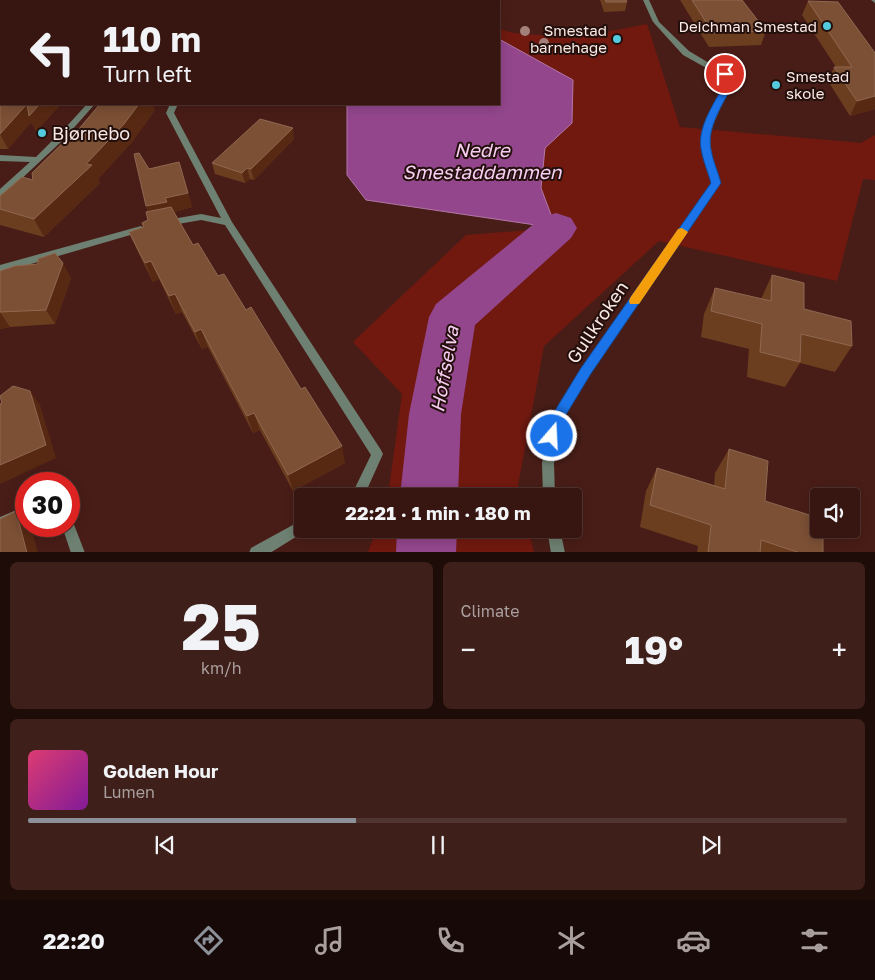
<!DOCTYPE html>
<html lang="en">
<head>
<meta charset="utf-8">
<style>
  body { margin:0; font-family:"Golos Text",sans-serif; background:#3e1f1a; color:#f1f3f6; height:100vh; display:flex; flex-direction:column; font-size:19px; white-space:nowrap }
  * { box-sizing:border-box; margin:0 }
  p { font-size:16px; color:#aa9f9f }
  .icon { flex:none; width:28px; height:28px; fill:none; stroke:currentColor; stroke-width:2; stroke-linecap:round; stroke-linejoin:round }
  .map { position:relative; height:552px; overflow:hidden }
  .details { display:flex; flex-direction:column; gap:10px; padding:10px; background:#1e0c09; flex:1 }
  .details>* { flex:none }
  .guide { position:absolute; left:0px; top:0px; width:500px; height:105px; box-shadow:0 2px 12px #0003,0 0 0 1px #513531; background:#371611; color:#f1f3f6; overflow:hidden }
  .buttons { position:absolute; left:810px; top:488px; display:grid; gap:10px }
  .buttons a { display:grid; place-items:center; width:50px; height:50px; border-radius:5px; background:#371611; box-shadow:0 2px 12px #0003,0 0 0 1px #513531; font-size:25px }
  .speed { position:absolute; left:15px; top:472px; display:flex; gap:10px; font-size:25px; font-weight:700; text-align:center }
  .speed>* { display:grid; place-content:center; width:65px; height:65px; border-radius:50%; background:#371611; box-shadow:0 2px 12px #0003,0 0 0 1px #513531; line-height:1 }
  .speed .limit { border:8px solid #d22; background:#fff; color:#111 }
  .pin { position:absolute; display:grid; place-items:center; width:42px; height:42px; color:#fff; margin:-21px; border:2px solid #fff; border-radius:50%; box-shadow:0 1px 5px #0007 }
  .me { position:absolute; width:55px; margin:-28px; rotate:19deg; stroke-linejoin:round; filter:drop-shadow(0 0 4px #0008) }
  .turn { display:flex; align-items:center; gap:18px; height:105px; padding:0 20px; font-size:22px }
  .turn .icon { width:65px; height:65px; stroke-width:2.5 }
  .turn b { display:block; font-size:35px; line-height:42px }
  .big { font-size:38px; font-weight:700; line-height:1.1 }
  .details .card { flex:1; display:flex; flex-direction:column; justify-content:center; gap:8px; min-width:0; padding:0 18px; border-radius:8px; background:#3e1f1a }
  .details .dial { align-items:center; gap:0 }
  .dial b { font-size:65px; line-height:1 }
  .song { display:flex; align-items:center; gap:15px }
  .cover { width:60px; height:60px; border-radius:8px; background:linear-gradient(135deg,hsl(340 70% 55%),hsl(290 70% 35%)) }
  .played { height:5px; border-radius:2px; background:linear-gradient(90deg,#8c9099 40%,#513531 40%) }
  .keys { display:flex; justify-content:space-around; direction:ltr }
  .heat { display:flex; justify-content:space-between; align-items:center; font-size:28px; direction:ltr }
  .details .tiles { flex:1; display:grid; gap:10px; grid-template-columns:1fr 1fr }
  .card:last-child { grid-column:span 2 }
  .trip { position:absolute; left:294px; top:488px; width:288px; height:50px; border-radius:5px; background:#371611; box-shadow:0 2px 12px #0003,0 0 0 1px #513531; font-weight:700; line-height:50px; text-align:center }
  .menu { display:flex; height:80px; justify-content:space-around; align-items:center; background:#160907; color:#aa9f9f }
  .menu .icon { width:35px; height:35px }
  .menu .current { color:#8c9099 }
  .menu b { font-size:22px; color:#f1f3f6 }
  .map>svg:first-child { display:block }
  .green { fill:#71190f }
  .water { fill:#93468c; stroke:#b277a7 }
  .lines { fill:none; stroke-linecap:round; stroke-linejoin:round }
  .river { fill:#93468c; fill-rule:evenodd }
  .lane { fill:#6e8071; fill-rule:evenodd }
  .street { fill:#6e8071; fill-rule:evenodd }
  .tree { fill:#a4807b }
  .wall { fill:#6c3e20 }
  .shaded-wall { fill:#572913 }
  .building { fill:#7b5035; stroke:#8f6851 }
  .route { fill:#1a73e8; stroke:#114b97 }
  .slow { fill:#f59e0b }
  .poi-dot { fill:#54cade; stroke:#220f0b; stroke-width:2 }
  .labels { text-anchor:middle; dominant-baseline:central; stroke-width:4; stroke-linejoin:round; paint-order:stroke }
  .far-poi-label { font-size:15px; fill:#fbe9e5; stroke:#220f0b; text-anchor:end }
  .poi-label { font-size:18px; fill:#fbe9e5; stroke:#220f0b; text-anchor:start }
  .street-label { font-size:18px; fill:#fbe9e5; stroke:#220f0b }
  .water-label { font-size:19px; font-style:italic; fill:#f7cdf1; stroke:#220f0b }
</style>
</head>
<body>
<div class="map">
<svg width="875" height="553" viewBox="0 0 875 553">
  <rect width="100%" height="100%" fill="#491d17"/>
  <g class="green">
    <path d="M647,24L680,127L861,143L875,135V180L863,179L837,281L659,241L544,346L518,485L521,496H388L402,394L353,342L466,235L556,228L541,188L545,147L572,123V80L499,39V29L514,33L576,38Z"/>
    <path d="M377,529H528L534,552H368Z"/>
  </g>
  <path class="water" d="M499,39L573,80L572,123L545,148L541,188L556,228L366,200L347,175V106L349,104H499Z"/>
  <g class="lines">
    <g class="river">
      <path d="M398,0H428L429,1H399Z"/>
      <path d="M556,213L571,218L577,228L571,238L475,325L461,414L458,496H400L409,414L429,317L436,304L541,218Z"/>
      <path d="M397,529H457L456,553H396Z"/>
    </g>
    <path class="lane" d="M654,21H658L689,51L734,78L713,125L710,137L712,157L720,183L719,185L716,186L712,183C701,149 696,141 713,108C718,98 724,89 726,79L683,55L654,23Z"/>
    <g class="street">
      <path d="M643,0H649L659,22L658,23L653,22Z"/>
      <path d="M871,0H875V3Z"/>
      <path d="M87,104H95L62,141L3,196L0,197V189L30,162L0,161V155L36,157L67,126Z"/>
      <path d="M170,104H178L174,113L232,222L381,450L383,454L364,496H348L349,492L355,488L371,455L225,225L201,220L167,226L162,223L167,220L201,214L221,218L166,113Z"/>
      <path d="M716,180L720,183L590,374L561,423L554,463L555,496H543L542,463L551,418L582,368L713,181Z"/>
      <path d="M141,226L146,229L144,231L0,273V265Z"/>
      <path d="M26,506V518L0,530V517Z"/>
      <path d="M69,520L73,522L85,553H71L62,526H69Z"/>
      <path d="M302,520V529H307V530L270,553H249L251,548Z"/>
      <path d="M547,529H560L565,553H551Z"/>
    </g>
  </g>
  <g class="tree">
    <circle cx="525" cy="31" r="5"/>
    <circle cx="544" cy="43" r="5"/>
  </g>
  <g class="wall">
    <path d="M0,0H165V1H1V57L0,58Z"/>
    <path d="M600,0H626L627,2L625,11L604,12Z"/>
    <path d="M680,0H742L766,31L761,45L709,47Z"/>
    <path d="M808,1L875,53V109L850,116L828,81L834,67H836L802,15Z"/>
    <path d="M61,104L36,131L31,122L8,149H0V105Z"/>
    <path d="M155,110L131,143L98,179L100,183L44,237L0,225V196L33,180L78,130Z"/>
    <path d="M294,139L254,180L250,179L245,183L215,174L212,163Z"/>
    <path d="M179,162L192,207L174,212L193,245L246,310L345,463L293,491L260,430L253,433L208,347L202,349L182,312L176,314L159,279L153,282L137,250L129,232L143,227L142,223L148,220V212L146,206L149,169Z"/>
    <path d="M0,271L71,278L55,324L10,327L0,329Z"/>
    <path d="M772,275L804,309L852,346L835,372L800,363L785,387L747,377L749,349L701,337L704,314L715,288L761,299Z"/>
    <path d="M729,449L765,501L823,553H697L698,546L640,527L646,491L657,468L714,486L715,473Z"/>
  </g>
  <g class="shaded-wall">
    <path d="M0,48L1,50V57L0,58Z"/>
    <path d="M875,96V109L850,116L857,101Z"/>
    <path d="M27,104H61L36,131L31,122L8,149L0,134Z"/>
    <path d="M139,104H153L155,110L131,143L98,179L100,183L44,237L34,219Z"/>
    <path d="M293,128L294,139L254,180L251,169Z"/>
    <path d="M179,162L192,207L171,213L151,221L146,206Z"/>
    <path d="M247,168L250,179L245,183L242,173Z"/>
    <path d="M151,261L159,279L153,282L145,263Z"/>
    <path d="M63,263L71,278L55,324L46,310Z"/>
    <path d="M175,294L182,312L176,314L169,296Z"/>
    <path d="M0,312L10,327L0,329Z"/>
    <path d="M201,329L208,347L202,349L195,332Z"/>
    <path d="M30,391L40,405L56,458L0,484V465Z"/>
    <path d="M254,413L260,430L253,433L247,416Z"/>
    <path d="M342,446L345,463L293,491L288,475Z"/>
    <path d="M16,511L26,522V526L31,527L38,553H27Z"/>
  </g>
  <g class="building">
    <path d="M0,0H128V1H1V44L0,43Z"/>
    <path d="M198,0H325V1H299V0L274,1H196Z"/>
    <path d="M605,0H626L627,2H606Z"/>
    <path d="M692,0H742L766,31L713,33Z"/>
    <path d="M808,1L838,2L875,53V96L857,101L834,67H852Z"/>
    <path d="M1,104H27L0,134V105Z"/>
    <path d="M27,104H40L29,116Z"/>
    <path d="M100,104H139L124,124L86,164L92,165L34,219L0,209V196L22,177L33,180L32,173L76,130H78Z"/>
    <path d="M260,119L293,128L251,169L247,168L242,173L212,163Z"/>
    <path d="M139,153L149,169L179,162L188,193L165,198L167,202L146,206L134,154Z"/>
    <path d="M171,207L193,245L198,243L218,276L224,274L246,310L251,307L301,389L305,387L342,446L288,475L254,413L247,416L201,329L195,332L175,294L169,296L151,261L145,263L129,232L144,227L142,223L148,220L146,212Z"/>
    <path d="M55,253L63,263L46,310L0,312V271L15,266L38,264V259Z"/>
    <path d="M772,275L804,283V309L851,321L852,346L801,334L800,362L760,352L762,324L711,311L715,288L771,301Z"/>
    <path d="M13,386L30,391L46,445L0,465V404L2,403L0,396Z"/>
    <path d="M729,449L768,461L765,501L819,518V529H823V553H800L761,540L760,553H708L711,525L650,505L657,468L725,489Z"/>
    <path d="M16,511L27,553H0V519Z"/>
  </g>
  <path class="route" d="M722,72H728L735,81C725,101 706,126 711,150C713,161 718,172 721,183L590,375L561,423L557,440L552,442L548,440L546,436L548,422L581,368L711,183C708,172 703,161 701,149C697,126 716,101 726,81L721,74Z"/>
  <path class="slow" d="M682,228L688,232L639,304H630L629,301L630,298L678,229Z"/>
  <g class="poi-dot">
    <circle cx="827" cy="26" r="5"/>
    <circle cx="617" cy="39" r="5"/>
    <circle cx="776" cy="85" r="5"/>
    <circle cx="42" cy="133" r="5"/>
  </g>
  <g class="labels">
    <g class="far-poi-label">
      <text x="817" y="26">Deichman Smestad</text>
      <text x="607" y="30">Smestad<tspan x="607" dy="17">barnehage</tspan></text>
      <text x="786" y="76" text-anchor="start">Smestad<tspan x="786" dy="17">skole</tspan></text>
    </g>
    <g class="poi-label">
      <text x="52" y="133">Bjørnebo</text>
    </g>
    <g class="street-label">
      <text transform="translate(597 322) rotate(-56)">Gullkroken</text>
    </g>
    <g class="water-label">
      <text x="482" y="149">Nedre<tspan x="482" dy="22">Smestaddammen</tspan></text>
      <text transform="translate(444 369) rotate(-80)">Hoffselva</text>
    </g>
  </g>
</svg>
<div class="buttons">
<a><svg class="icon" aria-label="sound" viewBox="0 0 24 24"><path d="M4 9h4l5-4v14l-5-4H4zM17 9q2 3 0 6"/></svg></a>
</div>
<div class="speed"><div class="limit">30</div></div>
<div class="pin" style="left:725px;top:74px;background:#d93025"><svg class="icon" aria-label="arrive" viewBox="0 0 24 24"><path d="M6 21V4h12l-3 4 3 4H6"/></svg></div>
<svg class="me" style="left:552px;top:436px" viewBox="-20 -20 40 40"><circle r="17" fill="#1a73e8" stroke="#fff" stroke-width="3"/><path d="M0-11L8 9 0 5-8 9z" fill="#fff"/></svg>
<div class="trip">22:21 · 1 min · 180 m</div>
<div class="guide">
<div class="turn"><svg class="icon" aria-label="left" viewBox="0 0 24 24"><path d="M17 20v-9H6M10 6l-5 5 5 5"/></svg><div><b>110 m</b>Turn left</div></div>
</div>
</div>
<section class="details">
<div class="tiles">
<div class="card dial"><b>25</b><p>km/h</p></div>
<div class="card"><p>Climate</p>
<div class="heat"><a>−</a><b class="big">19°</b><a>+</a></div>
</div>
<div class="card">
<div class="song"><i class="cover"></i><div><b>Golden Hour</b><p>Lumen</p></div></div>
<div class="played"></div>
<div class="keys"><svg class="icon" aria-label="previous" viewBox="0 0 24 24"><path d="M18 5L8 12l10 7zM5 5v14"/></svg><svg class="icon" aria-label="pause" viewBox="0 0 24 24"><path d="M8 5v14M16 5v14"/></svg><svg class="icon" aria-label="next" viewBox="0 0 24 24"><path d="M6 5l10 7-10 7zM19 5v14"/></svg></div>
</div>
</div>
</section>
<nav class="menu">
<b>22:20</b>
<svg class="icon current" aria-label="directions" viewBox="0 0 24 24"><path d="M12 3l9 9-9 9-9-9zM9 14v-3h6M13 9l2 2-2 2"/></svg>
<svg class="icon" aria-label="music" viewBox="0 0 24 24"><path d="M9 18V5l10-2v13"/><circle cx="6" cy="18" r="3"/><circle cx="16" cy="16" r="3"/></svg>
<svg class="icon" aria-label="phone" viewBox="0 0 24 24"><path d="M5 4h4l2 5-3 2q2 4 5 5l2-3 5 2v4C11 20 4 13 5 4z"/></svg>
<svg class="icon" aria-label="climate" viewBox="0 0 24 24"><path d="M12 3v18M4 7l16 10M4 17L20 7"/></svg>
<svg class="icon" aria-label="car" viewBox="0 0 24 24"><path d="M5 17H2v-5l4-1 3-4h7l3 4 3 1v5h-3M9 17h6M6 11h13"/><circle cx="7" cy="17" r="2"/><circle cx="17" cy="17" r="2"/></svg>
<svg class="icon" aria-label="filters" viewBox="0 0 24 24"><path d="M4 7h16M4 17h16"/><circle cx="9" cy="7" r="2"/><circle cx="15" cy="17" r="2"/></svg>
</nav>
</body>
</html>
